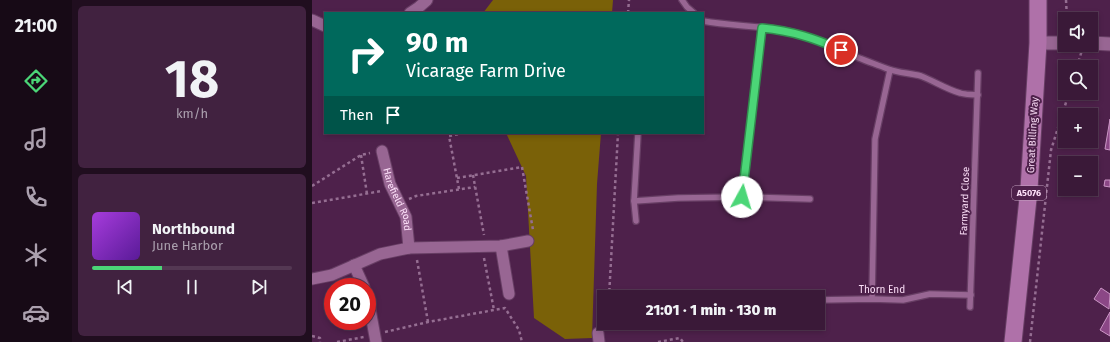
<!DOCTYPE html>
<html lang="en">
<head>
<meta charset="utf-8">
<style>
  body { margin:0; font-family:"Fira Sans",sans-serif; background:#412240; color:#f1f3f6; height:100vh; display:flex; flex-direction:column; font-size:15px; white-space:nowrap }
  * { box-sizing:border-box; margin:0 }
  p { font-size:13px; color:#aba0ae }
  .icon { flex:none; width:22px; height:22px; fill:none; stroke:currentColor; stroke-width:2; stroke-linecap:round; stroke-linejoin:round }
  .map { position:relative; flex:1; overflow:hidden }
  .sheet { display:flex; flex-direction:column; gap:6px; padding:6px; background:#200e1f; width:240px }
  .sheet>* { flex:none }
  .hud { position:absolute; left:12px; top:12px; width:380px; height:122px; border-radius:0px; box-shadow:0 2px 6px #0003,0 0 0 1px #543853; background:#00695c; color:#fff; overflow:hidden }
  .controls { position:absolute; left:746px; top:12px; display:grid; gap:8px }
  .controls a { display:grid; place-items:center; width:40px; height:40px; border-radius:0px; background:#3a1938; box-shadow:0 2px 6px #0003,0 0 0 1px #543853; font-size:20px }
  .speed { position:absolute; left:12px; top:278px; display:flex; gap:8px; font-size:20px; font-weight:700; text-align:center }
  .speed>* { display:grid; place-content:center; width:52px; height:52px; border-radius:50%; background:#3a1938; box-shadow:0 2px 6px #0003,0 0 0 1px #543853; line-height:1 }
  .speed .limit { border:6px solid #d22; background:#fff; color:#111 }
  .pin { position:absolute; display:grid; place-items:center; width:34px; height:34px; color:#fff; margin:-17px; border:2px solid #fff; border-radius:50%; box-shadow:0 1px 4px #0007 }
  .me { position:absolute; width:44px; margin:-22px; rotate:6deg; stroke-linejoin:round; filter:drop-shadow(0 0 3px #0008) }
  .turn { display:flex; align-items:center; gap:14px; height:84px; padding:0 16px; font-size:18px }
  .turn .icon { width:52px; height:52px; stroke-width:2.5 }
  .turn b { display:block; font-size:28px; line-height:34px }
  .then { display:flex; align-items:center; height:38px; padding:0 16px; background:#0003; gap:8px; font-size:15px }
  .sheet .tile { flex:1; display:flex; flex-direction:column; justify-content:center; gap:6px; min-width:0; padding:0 14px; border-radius:6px; background:#412240 }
  .sheet .dial { align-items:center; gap:0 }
  .dial b { font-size:52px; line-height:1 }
  .song { display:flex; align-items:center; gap:12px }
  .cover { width:48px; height:48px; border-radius:6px; background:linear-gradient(135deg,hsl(280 70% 55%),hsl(270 70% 35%)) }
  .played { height:4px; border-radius:2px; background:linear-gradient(90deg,#4bd677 35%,#543853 35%) }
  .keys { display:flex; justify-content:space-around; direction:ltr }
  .trip { position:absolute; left:285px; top:290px; width:228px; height:40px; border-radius:0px; background:#3a1938; box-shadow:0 2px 6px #0003,0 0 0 1px #543853; font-weight:800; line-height:40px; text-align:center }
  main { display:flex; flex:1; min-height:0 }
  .tab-bar { display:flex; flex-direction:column; width:72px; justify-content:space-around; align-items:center; background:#170a16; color:#aba0ae }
  .tab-bar .icon { width:28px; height:28px }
  .tab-bar .selected { color:#4bd677 }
  .tab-bar b { font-size:18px; color:#f1f3f6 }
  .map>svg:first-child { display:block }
  .forest { fill:#7a6108 }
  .building { fill:#8b4786; stroke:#cc97c6 }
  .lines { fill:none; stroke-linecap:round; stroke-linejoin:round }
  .service-casing { stroke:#673e64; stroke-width:8 }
  .minor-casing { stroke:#673e64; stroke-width:13 }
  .tertiary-casing { stroke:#673e64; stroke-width:15 }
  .primary-casing { stroke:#673e64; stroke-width:19 }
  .path { stroke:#956e92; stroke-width:2.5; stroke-dasharray:3 3; stroke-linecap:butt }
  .service { stroke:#986693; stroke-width:5.5 }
  .minor { stroke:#986693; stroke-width:11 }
  .tertiary { stroke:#986693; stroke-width:13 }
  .primary { stroke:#af71a9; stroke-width:17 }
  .route-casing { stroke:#318b4d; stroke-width:10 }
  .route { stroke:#4bd677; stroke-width:7 }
  .labels { text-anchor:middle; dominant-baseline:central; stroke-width:4; stroke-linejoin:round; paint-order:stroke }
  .shield { fill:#4e214b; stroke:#c8a6c4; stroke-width:1 }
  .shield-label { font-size:9px; font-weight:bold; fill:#fcdff8 }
  .street-label { font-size:10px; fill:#fcdff8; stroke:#4e214b }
</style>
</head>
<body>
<main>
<nav class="tab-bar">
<b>21:00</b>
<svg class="icon selected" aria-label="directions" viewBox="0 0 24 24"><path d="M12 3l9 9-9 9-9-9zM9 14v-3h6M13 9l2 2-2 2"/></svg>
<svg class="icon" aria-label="music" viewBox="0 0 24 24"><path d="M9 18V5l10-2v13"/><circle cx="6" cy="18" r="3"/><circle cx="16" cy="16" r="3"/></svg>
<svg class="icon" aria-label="phone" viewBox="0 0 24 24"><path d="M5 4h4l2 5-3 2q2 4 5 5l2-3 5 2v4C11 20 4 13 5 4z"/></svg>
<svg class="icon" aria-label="climate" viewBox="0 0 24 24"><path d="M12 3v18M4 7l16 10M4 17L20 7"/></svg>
<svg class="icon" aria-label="car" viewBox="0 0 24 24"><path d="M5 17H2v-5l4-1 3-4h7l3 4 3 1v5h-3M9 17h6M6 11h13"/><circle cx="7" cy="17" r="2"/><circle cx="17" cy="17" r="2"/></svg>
</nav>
<section class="sheet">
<div class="tile dial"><b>18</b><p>km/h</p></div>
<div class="tile">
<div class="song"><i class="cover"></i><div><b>Northbound</b><p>June Harbor</p></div></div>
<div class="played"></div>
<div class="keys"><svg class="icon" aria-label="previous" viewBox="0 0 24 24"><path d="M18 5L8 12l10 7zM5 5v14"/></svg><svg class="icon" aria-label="pause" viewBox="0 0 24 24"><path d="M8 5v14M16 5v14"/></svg><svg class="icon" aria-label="next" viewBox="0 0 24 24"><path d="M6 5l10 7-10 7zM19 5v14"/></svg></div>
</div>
</section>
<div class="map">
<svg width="798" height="342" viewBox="0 0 798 342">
  <rect width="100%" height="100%" fill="#4e214b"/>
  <g class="forest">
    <path d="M181,0H301L300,13H171Z"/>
    <path d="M194,133H289L285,184L280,338L253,339L222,318L214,176Z"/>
  </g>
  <g class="building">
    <path d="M798,119V150L793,149Z"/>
    <path d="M793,180H798V187L792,186Z"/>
    <path d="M789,288L798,294L797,309L782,299Z"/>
    <path d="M798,312V336L788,330Z"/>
  </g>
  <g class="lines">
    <g class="service-casing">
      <g id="service">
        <path d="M370,0L375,7L382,13"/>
        <path d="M391,21C424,27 458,25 491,35C510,41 528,50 547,58C557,62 566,65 576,69C586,73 598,73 609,76C622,81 634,89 648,93C654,95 660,94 666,95"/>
        <path d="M430,197L450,28"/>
        <path d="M322,201L366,198L430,197L498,199"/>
        <path d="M324,221L322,201L326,133"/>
        <path d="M560,299L563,139L578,70"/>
        <path d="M506,300L560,299L591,300L618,294L659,295"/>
        <path d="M658,307L666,73"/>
        <path d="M419,323V325"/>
      </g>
    </g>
    <g class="minor-casing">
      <g id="minor">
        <path d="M98,13L107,7L115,0"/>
        <path d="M0,20L13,26"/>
        <path id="s1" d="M70,151L78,184L94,217L97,248"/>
        <path d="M189,246L197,294"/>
        <path d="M42,265L52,287"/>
        <path d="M0,279L20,275L68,254L97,248L189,246L216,241"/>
        <path d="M55,293L64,342"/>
        <path d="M286,333L287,342"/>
      </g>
    </g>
    <g class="tertiary-casing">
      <g id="tertiary">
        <path d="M726,43H753"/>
        <path d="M779,43L798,44"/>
      </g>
    </g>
    <g class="primary-casing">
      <path id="primary" d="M701,342L717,189L726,43V0"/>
    </g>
    <g class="path">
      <path d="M754,0L755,19"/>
      <path d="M316,13L317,0"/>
      <path d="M765,67L770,50"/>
      <path d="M49,155L55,194"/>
      <path d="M161,175L172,235"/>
      <path d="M145,178L210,167L221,230"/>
      <path d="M0,186L49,155L58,153"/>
      <path d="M147,189L137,136L153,133"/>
      <path d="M97,199L104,196L163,187"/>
      <path d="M0,203L70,191"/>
      <path d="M172,258L182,310"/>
      <path d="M105,260L116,322"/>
      <path d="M297,297L306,133"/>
      <path d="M73,332L116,322L193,308L207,330L210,342"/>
      <path d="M0,336L8,338V342"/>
      <path d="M25,342L52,337"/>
      <path d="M346,342L368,338L371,342"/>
      <path d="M718,342L739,150L757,93"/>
    </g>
    <use href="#service" class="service"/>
    <use href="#minor" class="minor"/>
    <use href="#tertiary" class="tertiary"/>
    <use href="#primary" class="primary"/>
  </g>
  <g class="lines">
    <g class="route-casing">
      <path id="route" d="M430,197L450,28C480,31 502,38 529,50"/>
    </g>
    <use href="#route" class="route"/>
  </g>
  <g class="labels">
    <rect class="shield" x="700" y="186" width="34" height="14" rx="3"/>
    <g class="shield-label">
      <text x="717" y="193">A5076</text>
    </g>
    <g class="street-label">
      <text transform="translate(721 135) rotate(-87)">Great Billing Way</text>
      <text stroke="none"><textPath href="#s1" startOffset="51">Harefield Road</textPath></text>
      <text transform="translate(653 201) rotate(-88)">Farmyard Close</text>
      <text x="570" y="290">Thorn End</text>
    </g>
  </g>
</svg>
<div class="controls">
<a><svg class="icon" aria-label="sound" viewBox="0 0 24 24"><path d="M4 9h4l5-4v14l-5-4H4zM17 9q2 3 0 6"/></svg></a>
<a><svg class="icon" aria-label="search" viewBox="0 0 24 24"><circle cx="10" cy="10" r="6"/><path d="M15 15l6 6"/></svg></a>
<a>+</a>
<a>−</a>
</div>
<div class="speed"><div class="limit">20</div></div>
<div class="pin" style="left:529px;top:50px;background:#d93025"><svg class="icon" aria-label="arrive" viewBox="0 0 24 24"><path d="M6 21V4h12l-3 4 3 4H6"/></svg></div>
<svg class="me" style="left:430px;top:197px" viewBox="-20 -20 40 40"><circle r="19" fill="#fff"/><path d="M0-13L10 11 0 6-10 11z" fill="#4bd677"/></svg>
<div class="trip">21:01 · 1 min · 130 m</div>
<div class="hud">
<div class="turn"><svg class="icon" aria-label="right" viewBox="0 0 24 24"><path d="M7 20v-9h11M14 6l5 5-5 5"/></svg><div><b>90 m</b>Vicarage Farm Drive</div></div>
<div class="then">Then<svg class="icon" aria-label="arrive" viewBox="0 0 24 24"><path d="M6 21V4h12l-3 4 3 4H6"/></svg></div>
</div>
</div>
</main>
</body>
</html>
